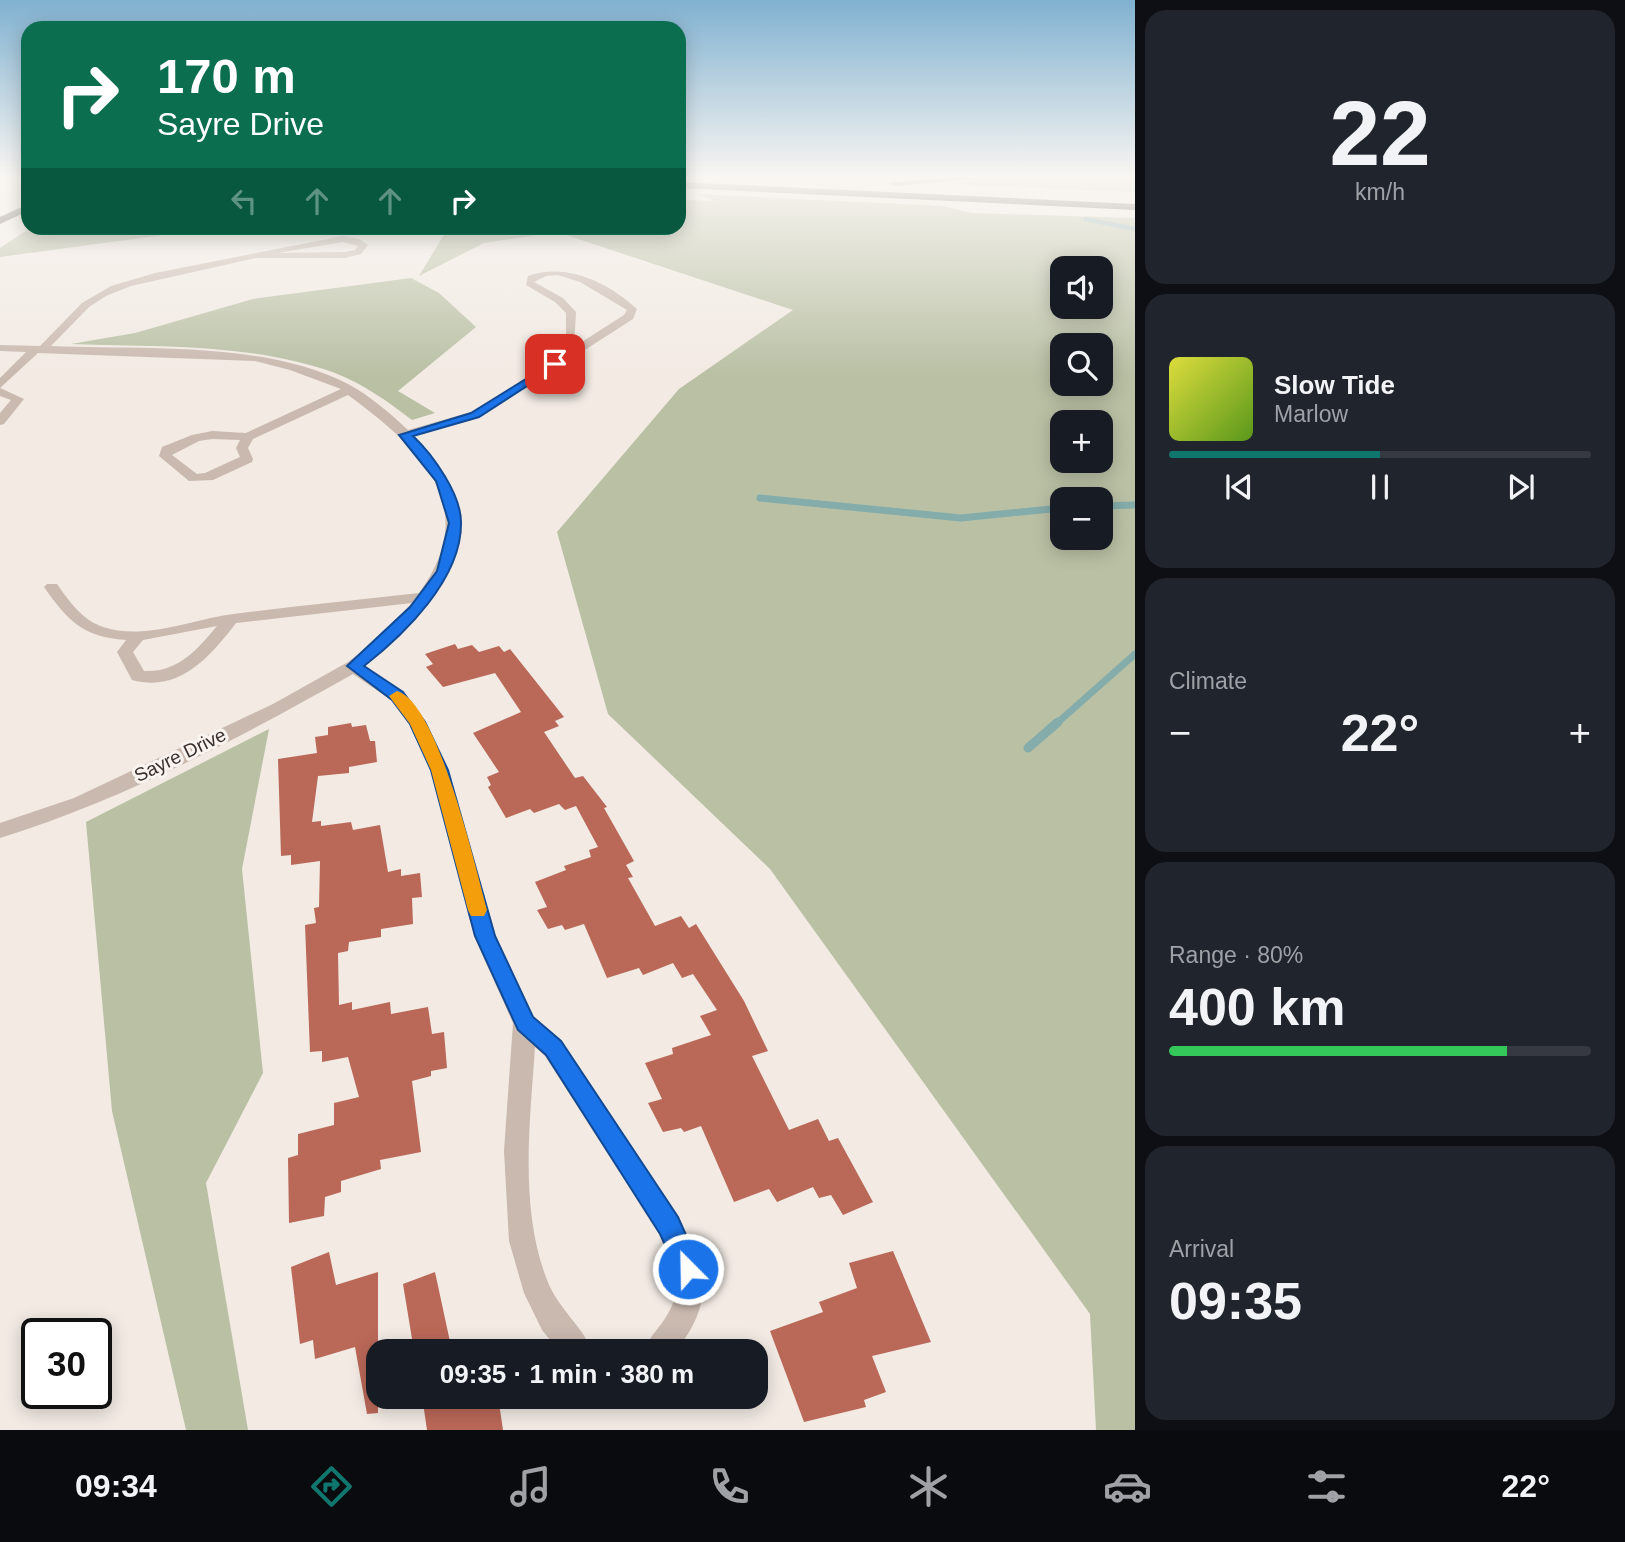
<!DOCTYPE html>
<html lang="en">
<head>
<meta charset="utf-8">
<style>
  body { margin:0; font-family:Helvetica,sans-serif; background:#20242c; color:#f1f3f6; height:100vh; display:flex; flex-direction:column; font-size:26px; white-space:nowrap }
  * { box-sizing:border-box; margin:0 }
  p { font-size:23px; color:#9ea1a6 }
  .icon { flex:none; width:38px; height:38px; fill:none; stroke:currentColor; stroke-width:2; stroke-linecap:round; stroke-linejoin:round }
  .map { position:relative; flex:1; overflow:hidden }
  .sheet { display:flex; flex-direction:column; gap:10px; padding:10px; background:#0d0f14; width:490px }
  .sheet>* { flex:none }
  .banner { position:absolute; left:21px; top:21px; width:665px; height:214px; border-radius:21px; box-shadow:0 4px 18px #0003; background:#0b6e4f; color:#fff; overflow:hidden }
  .tools { position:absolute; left:1050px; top:256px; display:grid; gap:14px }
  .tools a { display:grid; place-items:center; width:63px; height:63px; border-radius:14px; background:#171b24; box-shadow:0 4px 18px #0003; font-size:35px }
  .speed { position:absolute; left:21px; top:1318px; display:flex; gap:14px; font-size:35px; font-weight:700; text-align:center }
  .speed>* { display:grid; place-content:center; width:91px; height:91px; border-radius:50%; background:#171b24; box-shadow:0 4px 18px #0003; line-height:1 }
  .speed .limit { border:4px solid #111; border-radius:10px; background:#fff; color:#111 }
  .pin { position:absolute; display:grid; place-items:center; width:60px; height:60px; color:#fff; margin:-30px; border-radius:14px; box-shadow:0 4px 10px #0006 }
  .me { position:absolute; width:77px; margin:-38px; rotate:337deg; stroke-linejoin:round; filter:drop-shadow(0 0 5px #0008) }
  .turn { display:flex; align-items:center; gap:24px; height:147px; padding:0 21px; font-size:32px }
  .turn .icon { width:91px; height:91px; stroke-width:2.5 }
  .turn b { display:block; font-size:49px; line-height:60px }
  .lanes { display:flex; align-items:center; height:66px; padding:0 21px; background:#0003; justify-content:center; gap:35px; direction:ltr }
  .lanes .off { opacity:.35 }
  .big { font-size:52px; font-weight:600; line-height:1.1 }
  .sheet .tile { flex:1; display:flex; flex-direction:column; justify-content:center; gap:10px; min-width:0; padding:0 24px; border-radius:21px; background:#20242c }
  .sheet .dial { align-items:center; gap:0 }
  .dial b { font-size:91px; line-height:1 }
  .song { display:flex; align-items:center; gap:21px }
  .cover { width:84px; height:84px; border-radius:10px; background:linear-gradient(135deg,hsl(60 70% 55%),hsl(90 70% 35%)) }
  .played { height:7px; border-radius:4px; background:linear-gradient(90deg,#0f766e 50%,#363941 50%) }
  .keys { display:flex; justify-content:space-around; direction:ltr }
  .heat { display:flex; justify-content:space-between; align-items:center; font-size:38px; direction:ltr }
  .charge { height:10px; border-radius:5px; background:linear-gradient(90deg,#34c759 80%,#363941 0) }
  .trip { position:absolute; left:366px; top:1339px; width:402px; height:70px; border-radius:21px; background:#171b24; box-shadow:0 4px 18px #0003; font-weight:600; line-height:70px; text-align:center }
  .tab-bar { display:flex; height:112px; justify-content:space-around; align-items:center; background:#090b0e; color:#9ea1a6 }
  .tab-bar .icon { width:49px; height:49px }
  .tab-bar .active { color:#0f766e }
  .tab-bar b { font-size:32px; color:#f1f3f6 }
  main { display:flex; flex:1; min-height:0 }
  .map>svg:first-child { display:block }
  .green { fill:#b9c0a4; fill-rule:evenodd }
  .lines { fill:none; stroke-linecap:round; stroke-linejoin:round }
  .stream-far2 { stroke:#84acab; stroke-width:4.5 }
  .stream-far1 { stroke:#84acab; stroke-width:7 }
  .stream { stroke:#84acab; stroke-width:9 }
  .building { fill:#ba6858 }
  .street { fill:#c9b9af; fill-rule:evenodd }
  .highway { fill:#594945; fill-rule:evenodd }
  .route { fill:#1a73e8; stroke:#114b97; stroke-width:2 }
  .slow { fill:#f59e0b }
  .labels { text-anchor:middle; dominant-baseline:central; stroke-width:6; stroke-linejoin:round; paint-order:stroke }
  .street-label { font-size:19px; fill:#392f2c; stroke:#f9f4ef }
</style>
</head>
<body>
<main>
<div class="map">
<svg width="1135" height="1430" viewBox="0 0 1135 1430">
  <rect width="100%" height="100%" fill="#f2eae3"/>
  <g class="green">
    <path d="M1025,176H1135V192L945,184Z"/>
    <path d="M697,194L944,206L971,213L1135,218V1430H1096L1090,1314L770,869L608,714L557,532L679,389L793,310L557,232L484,243L419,276L448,228H679V200L715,201ZM1062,268H1101V306H1062ZM1062,345H1101V383H1062ZM1062,422H1101V460H1062ZM1062,499H1101V537H1062Z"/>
    <path d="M30,228H215L0,257V248Z"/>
    <path d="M411,278L439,293L476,327L398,391L435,413L412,420C388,402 364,384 335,373C251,343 159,347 71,344L135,333L253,299Z"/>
    <path d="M269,729L242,869L263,1073L206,1183L248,1430H186L112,1111L86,822Z"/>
  </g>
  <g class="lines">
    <path class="stream-far2" d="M1086,219L1135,229"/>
    <g class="stream-far1">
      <path d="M760,498L961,518L1062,508"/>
      <path d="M1101,506L1135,505"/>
      <path d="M1056,724L1135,654"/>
    </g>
    <path class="stream" d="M1028,748L1058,722"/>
  </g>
  <g class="building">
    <path d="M455,644L458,649L472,645L479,652L499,646L504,652L510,649L564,717L555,721L559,726L544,732L575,778L583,776L607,807L604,808L634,861L626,865L633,877L628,878L655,926L681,916L689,928L696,924L744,1001L768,1051L752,1056L789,1130L818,1119L829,1141L838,1138L873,1202L843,1215L831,1195L819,1198L813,1187L777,1202L769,1189L734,1202L701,1126L684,1132L681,1128L663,1132L648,1103L662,1099L645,1063L673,1054L672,1048L711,1035L700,1016L717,1010L693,974L682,978L673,963L643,975L639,968L607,978L584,924L565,930L562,925L548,929L537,910L547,907L535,882L566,870L564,866L591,857L589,850L598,847L576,806L565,810L559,804L534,813L530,809L506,818L488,787L491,785L487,777L499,772L473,733L521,712L495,673L443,687L426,667L433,664L425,654Z"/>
    <path d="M351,723L352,727L366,725L370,741H375L377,762L349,767V773L318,776L312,822L321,821V826L351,822L353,830L380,825L388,872L401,869V876L420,873L422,897L412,898L413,924L381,929V937L349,942L348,951L338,953L339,1005L352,1002V1010L390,1002L391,1014L428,1007L432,1034L444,1032L447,1068L431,1071V1076L412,1081L421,1152L380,1160L381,1169L341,1181V1192L325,1197L324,1216L289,1223L288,1158L298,1155V1134L334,1125V1103L359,1097L348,1057L322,1062V1051L310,1052L305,925L316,923L314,908L319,907L320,861L291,865V855L281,856L278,759L317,753L315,737L328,735V727Z"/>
    <path d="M893,1251L931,1342L872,1356L886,1392L864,1400L866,1407L804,1422L770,1331L823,1312L819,1302L857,1288L849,1263Z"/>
    <path d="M329,1252L336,1285L378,1272V1413L367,1414L355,1347L315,1359L313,1340L300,1344L291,1267Z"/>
    <path d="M435,1272L452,1351H414L403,1284Z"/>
    <path d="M422,1396H498L503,1430H427Z"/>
  </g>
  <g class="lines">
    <g class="street">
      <path d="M343,236L359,239L368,245L361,254L345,258H256L131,286L106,296L89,307L51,346C145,350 264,341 348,384C369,395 391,414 408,430L471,412L561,356L566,338V313L555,302L526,285L528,276C566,262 608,282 637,309L633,319L479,418L414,436C433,454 462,497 462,524C461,578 405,634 365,666L403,692L426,722L448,770L496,936L533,1016L561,1040L678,1216C706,1271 716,1299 676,1351H644C648,1340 655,1332 662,1323C686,1290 676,1268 660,1234L545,1056L535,1047C530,1122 519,1208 547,1280C558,1309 582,1325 592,1351H559L542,1330L524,1293L509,1241L504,1151L513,1023L474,936L430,770L409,724L391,700L353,674C241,737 123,800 0,838V823L74,798L273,704L348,662L375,641L412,603L236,623C210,657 179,693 132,680L117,652L126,640C83,637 68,621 44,587L47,584H57C69,601 82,620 103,627C144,641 193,619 234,614C296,606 358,600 419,593C484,504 418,447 348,395L253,439L248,448L253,459L252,462L213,480L189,481L159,456L162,447L192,435L212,431L246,433L341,389L290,370L255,361L38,353L0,388V378L26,352L0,351V345L40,346L82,303L111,286L155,273ZM343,242L358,246L355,250L345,252L278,253ZM558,275L580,282L627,310L624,315L574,347L576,312L563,298L534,282L546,276ZM212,439L240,440L236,448L240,457L205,473L197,474L172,455L199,441ZM217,626C197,650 177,673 144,671L133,652L143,640Z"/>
      <path d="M0,388L24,399L4,424L0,425V413L11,400L0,396Z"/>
    </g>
    <g class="highway">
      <path d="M961,176H1009L894,186L889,183Z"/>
      <path d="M679,182L1135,204V210L679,188Z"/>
      <path d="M28,204V211L0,224V217Z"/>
    </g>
  </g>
  <linearGradient id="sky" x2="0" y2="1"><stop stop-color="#80b1d0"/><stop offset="0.47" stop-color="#f9f6f2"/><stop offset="1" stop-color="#f9f6f2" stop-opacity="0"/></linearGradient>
  <rect width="1135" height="376" fill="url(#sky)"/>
  <path class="route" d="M555,361L560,364L558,366L479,417L413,436C433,455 462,495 461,524C461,579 405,634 364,666L403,692L425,722L448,770L495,936L533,1017L561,1041L678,1217L701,1269L697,1278L688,1282L680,1278L660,1234L546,1055L518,1030L475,936L431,770L410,724L392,700L347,666L410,607L437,571L449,523L436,481L399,435L471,413Z"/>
  <path class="slow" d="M397,691C438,702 476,870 487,910L484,916H471L468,910L431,770L410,724L389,696Z"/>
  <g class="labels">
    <g class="street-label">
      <text transform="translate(180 755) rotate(-26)">Sayre Drive</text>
    </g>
  </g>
</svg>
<div class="tools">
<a><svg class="icon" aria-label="sound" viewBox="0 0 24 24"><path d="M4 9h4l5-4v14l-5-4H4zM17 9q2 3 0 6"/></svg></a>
<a><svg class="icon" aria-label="search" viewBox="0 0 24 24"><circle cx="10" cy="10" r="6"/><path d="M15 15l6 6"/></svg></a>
<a>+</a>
<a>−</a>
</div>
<div class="speed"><div class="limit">30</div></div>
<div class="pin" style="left:555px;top:364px;background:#d93025"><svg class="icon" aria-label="arrive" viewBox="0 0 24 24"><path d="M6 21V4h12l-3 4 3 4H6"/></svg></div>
<svg class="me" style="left:688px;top:1269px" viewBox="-20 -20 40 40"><circle r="17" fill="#1a73e8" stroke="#fff" stroke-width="3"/><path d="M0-11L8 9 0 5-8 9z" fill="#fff"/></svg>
<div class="trip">09:35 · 1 min · 380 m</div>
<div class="banner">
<div class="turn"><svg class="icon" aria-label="right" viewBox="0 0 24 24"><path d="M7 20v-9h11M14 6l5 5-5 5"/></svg><div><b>170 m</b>Sayre Drive</div></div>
<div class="lanes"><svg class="icon off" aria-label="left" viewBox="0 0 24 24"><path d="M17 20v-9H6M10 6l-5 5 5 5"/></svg><svg class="icon off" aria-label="ahead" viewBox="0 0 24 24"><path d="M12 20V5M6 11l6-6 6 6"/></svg><svg class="icon off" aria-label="ahead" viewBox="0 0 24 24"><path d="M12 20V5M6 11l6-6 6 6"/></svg><svg class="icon" aria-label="right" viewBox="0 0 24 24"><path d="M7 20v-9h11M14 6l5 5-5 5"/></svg></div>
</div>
</div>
<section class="sheet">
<div class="tile dial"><b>22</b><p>km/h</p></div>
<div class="tile">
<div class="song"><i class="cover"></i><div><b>Slow Tide</b><p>Marlow</p></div></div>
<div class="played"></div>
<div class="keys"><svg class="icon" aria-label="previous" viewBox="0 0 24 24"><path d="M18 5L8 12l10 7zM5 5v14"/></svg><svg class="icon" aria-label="pause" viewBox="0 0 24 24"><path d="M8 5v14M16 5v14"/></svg><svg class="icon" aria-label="next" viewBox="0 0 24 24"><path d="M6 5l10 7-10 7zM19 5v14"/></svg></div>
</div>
<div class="tile"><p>Climate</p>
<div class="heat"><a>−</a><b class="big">22°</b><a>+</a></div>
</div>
<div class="tile"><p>Range · 80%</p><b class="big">400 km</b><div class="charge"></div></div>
<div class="tile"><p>Arrival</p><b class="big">09:35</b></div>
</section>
</main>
<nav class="tab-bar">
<b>09:34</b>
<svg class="icon active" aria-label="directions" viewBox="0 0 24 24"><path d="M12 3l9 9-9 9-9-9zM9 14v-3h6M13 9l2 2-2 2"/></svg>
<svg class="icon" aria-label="music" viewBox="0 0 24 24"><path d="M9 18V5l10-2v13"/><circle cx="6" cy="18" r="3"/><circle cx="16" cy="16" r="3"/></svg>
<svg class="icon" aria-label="phone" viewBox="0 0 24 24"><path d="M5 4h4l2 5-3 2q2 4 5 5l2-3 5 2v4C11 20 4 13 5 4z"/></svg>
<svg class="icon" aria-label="climate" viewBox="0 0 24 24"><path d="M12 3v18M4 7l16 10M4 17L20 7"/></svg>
<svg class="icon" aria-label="car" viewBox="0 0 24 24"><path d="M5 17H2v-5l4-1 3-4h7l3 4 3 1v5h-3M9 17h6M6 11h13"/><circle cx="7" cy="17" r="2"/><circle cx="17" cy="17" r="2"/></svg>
<svg class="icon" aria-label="filters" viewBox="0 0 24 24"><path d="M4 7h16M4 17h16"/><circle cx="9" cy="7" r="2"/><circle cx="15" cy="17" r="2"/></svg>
<b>22°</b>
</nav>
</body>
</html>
